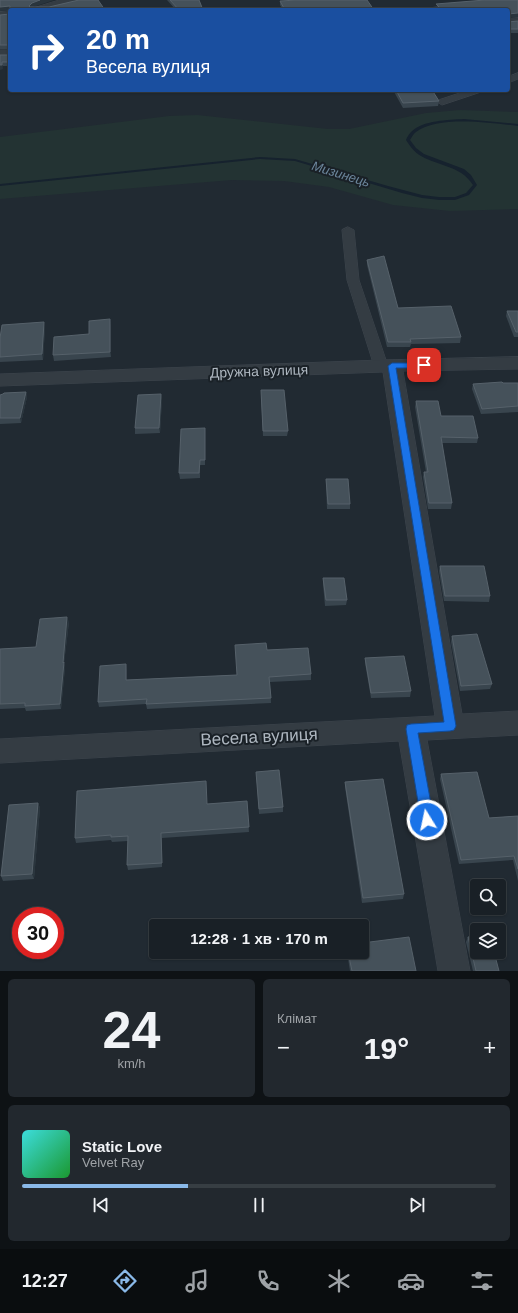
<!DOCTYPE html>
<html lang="uk">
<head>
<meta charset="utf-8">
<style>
  body { margin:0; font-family:Helvetica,sans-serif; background:#22282e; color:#f1f3f6; height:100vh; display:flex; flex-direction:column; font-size:15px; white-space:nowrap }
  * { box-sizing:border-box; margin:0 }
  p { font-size:13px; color:#9fa3a7 }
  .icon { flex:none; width:22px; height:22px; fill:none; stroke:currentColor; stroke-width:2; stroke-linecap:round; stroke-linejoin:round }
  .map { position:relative; height:971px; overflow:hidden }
  .sheet { display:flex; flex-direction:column; gap:8px; padding:8px; background:#0e1215; flex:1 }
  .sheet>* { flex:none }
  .top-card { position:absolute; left:8px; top:8px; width:502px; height:84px; border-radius:4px; box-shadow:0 1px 3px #0004,0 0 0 1px #373e43; background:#1a4fa0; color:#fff; overflow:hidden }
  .controls { position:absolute; left:470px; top:879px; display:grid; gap:8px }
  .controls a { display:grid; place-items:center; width:36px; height:36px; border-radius:4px; background:#192026; box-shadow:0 1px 3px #0004,0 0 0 1px #373e43; font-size:20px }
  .speed { position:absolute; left:12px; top:907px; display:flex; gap:8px; font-size:20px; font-weight:700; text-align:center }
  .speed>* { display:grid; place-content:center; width:52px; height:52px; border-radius:50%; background:#192026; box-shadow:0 1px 3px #0004,0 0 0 1px #373e43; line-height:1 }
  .speed .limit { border:6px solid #d22; background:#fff; color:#111 }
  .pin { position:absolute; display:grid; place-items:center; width:34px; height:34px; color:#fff; margin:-17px; border-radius:8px; box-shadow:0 2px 6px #0006 }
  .me { position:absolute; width:44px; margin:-22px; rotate:350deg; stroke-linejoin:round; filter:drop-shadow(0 0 3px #0008) }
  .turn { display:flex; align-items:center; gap:14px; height:84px; padding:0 12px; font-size:18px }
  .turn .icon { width:52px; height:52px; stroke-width:2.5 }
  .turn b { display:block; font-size:28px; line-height:34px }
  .big { font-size:30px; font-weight:800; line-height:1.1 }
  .sheet .widget { flex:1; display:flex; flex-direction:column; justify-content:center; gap:6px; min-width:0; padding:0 14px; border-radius:6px; background:#22282e }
  .sheet .dial { align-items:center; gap:0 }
  .dial b { font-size:52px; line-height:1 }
  .song { display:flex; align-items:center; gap:12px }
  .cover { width:48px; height:48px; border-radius:6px; background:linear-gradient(135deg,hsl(180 70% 55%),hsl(130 70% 35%)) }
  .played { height:4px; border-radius:2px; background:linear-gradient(90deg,#8ab9e9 35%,#373e43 35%) }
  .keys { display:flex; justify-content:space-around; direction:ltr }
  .heat { display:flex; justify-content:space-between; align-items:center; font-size:22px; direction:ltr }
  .sheet .tiles { flex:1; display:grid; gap:8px; grid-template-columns:1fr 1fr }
  .widget:last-child { grid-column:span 2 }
  .trip { position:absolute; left:149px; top:919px; width:220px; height:40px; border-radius:4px; background:#192026; box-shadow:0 1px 3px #0004,0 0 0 1px #373e43; font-weight:800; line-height:40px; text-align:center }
  .tab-bar { display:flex; height:64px; justify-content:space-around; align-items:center; background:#0a0d0f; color:#9fa3a7 }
  .tab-bar .icon { width:28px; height:28px }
  .tab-bar .active { color:#8ab9e9 }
  .tab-bar b { font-size:18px; color:#f1f3f6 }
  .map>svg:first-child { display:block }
  .green { fill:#233333 }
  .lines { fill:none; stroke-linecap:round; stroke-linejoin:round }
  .stream { fill:#16222e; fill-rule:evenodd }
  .lane-casing { stroke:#3d454d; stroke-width:1 }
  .street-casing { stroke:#3d454d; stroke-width:1 }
  .lane { fill:#343c43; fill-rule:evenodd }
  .street { fill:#343c43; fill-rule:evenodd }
  .wall { fill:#39454e }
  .shaded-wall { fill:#2a353d }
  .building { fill:#45515a; stroke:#56616a }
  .route { fill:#1a73e8; stroke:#114b97 }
  .labels { text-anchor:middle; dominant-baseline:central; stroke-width:4; stroke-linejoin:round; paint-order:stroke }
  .far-water-label { font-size:13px; font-style:italic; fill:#6b859b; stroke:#1a2127 }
  .street-label { font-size:14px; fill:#aeb7c0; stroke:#1a2127 }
  .near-street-label { font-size:17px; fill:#aeb7c0; stroke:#1a2127 }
</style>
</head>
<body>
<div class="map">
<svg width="518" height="971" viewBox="0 0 518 971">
  <rect width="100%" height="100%" fill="#212a32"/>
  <path class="green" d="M460,110L518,112V209L450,211L393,205L329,187L284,181L232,180L0,199V137L169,116L197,115L328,129H349L426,113Z"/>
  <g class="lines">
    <path class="stream" d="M464,119L518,124V126C491,123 438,115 416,132C413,134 412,137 410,140L416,148L424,154L464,169L471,175L477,185L469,195L455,200H439L422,198L402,193L295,161L260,159L0,186V184L260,157L295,159L388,186L422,195L439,197H455L466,193L473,185C460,165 440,167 421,156C414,152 410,146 406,140C407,137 409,134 411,132C423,120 448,120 464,119Z"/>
    <g class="lane-casing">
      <g id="lane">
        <path d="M518,73V79L508,83V77Z"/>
        <path d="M469,90H482L481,92L442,105L437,102L439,100Z"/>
        <path d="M348,227L354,230L359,280L388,366L386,369H376L374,366L347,280L342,230Z"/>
      </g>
    </g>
    <g class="street-casing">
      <g id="street">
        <path d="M83,0L81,2L49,10H31L33,8L59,0Z"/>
        <path d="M10,11V17L0,18V12Z"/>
        <path d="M518,18V24L508,25V19Z"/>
        <rect x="0" y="50" width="10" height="8"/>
        <path d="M518,357V369L403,371L462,714L518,711V735L427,740L470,971H438L399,741L0,763V739L435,716L383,372L0,386V374L381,360Z"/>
      </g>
    </g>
    <use href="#lane" class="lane"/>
    <use href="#street" class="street"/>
  </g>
  <g class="wall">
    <path d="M167,0H199L203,10H176Z"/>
    <path d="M280,1L374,10H283L280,5Z"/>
    <path d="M10,14V49H0V15Z"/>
    <path d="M518,21V33H508V22Z"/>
    <path d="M0,55H10V66H2L3,69Z"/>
    <path d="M393,90H432L439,101L438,106L403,108Z"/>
    <path d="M367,260L398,308L461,337L460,343L411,344L410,347H387L367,265Z"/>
    <path d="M507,311H518V337H514L506,316Z"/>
    <path d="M111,325V357L54,361L53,355L89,334Z"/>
    <path d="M45,328L43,360L0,362V338Z"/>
    <path d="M503,383H518V412L481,414L472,389L473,384Z"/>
    <path d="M26,392L27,397L21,423L0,424V395Z"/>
    <path d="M161,394L162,400L160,433L135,434V428Z"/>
    <path d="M261,396L288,431L287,436H263Z"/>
    <path d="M416,401L478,438L477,443H442L452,503L451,509H428L423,477L424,472H426L415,407Z"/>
    <path d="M205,434V465H200V478L180,479L179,473Z"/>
    <path d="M326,479L350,504V509H327L326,485Z"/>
    <path d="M440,566L490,596L489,602L444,601L439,571Z"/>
    <path d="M323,578L347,600L346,605L325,606L323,584Z"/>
    <path d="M69,622L64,663L65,668L61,709L26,711L25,708L0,709V649L36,647Z"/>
    <path d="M452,636L492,684L490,689L460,691L451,642Z"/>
    <path d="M267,650L311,674V680L270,682L271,703L147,709L146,704L99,707L98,702L127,670V680L237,675Z"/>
    <path d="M365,658L411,691L410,697L371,698L365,663Z"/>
    <path d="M256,772L283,807V812L259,814Z"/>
    <path d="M441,774L489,818L518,816V881L513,860L459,864L440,779Z"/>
    <path d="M345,782L404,894L403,899L362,903L345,787Z"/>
    <path d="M247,801L249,832L162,838V867L128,870L127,865L128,841L112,842L111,840L76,843L75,838L207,804Z"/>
    <path d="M38,803L40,808L34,879L3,881L1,876Z"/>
    <path d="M468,937L499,971H473L466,942Z"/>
    <path d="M347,952H362L416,971H350Z"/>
  </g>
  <g class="shaded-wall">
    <path d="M40,0H54L33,7L30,10L29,6L32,3Z"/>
    <path d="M10,6L11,10L0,11V7Z"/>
    <path d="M518,13V17L508,18V14Z"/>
    <path d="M0,65H2L3,69L0,70Z"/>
    <path d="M110,319L111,325V357L110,352Z"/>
    <path d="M44,322L45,328L43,360L42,354Z"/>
    <path d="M26,392L27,397L21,423L20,418Z"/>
    <path d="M161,394L162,400L160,433L159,428Z"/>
    <path d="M67,617L69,622L64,663L65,668L61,709L60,704L63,663Z"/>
    <path d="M126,664L127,670V686L126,680Z"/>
    <path d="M38,803L40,808L34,879L32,874Z"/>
    <path d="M161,833L162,838V867V863Z"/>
  </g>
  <g class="building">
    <path d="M0,0H40L32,3L29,6L30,7H49L79,0H98L105,10H10V6L0,7Z"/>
    <path d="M170,0H199L203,10H179Z"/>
    <path d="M297,0H367L374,10H285L280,1Z"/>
    <path d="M485,0H518V13L508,14V10H401L439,7L436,4Z"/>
    <path d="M10,14V45H0V15Z"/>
    <path d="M518,21V29H508V22Z"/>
    <path d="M0,55H10V62H2V65H0Z"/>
    <path d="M396,90H432L439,101L403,103Z"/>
    <path d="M384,256L398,308L451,306L461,337L410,339L411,342H388L367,260Z"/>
    <path d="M507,311H518V332H516Z"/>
    <path d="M110,319V352L53,355L54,337L89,334V321Z"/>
    <path d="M44,322L42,354L0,357V338L2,325Z"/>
    <path d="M502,382L503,383H518V406L482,409L473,384Z"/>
    <path d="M261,390H284L288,431H263Z"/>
    <path d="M26,392L20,418H0V395L3,394L4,393Z"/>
    <path d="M161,394L159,428H135L138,395Z"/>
    <path d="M416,401H438L441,416H473L478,438L441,437L452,503H429L424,472H428Z"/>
    <path d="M205,428V460H200L199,473H179L181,429Z"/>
    <path d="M326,479H348L350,504H328Z"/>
    <path d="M440,566H484L490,596H445Z"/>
    <path d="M323,578H344L347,600H326Z"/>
    <path d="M67,617L63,663L64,662L60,704L25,706V703L0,704V649L36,647L40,619Z"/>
    <path d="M477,634L492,684L461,686L452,636Z"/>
    <path d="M266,643L267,650L308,648L311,674L269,677L271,698L146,704L147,699L98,702L100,666L126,664V680L237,675L235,645Z"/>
    <path d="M404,656L411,691L371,693L365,658Z"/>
    <path d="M279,770L283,807L259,809L256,772Z"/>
    <path d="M477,772L489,818L518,816V869L514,856L461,860L441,774Z"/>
    <path d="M383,779L404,894L363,898L345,782Z"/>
    <path d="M206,781L207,804L247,801L249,827L161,833L162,863L127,865L128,836L111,837V835L75,838L77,791Z"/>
    <path d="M38,803L32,874L1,876L9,805Z"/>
    <path d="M477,936V952H494L499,971H476L468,937Z"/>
    <path d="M409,937L416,971H352L348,952H362V943Z"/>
  </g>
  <path class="route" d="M392,363H424L427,365L424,368H396L456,726L454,730L450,731L418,733L434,820L432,824L427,825L423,824L421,820L406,729L407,725L411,724L444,722L388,366Z"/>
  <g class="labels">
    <g class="far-water-label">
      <text transform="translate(341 174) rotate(17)">Мизинець</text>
    </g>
    <g class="street-label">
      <text transform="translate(259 371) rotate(-2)">Дружна вулиця</text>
    </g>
    <g class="near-street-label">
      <text transform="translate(259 737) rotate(-3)">Весела вулиця</text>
    </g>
  </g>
</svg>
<div class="controls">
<a><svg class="icon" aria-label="search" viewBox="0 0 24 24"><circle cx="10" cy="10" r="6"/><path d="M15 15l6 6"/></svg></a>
<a><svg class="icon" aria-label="layers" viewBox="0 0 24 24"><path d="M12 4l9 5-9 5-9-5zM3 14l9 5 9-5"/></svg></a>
</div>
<div class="speed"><div class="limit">30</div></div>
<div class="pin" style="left:424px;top:365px;background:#d93025"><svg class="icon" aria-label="arrive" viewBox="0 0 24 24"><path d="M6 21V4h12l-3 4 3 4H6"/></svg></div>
<svg class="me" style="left:427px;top:820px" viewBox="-20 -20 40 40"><circle r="17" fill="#1a73e8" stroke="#fff" stroke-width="3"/><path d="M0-11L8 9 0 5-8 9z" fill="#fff"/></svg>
<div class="trip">12:28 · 1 хв · 170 m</div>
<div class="top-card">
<div class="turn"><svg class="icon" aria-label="right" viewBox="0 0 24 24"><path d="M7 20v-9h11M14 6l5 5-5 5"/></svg><div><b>20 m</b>Весела вулиця</div></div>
</div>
</div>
<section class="sheet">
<div class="tiles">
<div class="widget dial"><b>24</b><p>km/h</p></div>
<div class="widget"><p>Клімат</p>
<div class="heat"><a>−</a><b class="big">19°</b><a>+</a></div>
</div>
<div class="widget">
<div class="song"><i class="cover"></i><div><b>Static Love</b><p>Velvet Ray</p></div></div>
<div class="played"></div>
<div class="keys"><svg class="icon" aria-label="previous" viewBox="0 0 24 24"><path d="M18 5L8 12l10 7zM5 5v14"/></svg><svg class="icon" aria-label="pause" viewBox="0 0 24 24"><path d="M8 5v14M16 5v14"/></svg><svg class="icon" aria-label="next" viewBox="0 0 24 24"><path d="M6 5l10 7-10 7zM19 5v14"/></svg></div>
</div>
</div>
</section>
<nav class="tab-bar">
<b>12:27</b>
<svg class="icon active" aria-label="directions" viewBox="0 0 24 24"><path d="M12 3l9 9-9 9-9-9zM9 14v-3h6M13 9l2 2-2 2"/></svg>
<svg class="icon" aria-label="music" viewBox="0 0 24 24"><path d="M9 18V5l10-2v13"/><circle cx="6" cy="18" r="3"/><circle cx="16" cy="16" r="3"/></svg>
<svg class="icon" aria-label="phone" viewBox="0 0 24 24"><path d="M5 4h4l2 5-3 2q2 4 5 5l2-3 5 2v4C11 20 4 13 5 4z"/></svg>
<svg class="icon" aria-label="climate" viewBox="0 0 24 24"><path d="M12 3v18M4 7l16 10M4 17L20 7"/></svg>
<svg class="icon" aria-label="car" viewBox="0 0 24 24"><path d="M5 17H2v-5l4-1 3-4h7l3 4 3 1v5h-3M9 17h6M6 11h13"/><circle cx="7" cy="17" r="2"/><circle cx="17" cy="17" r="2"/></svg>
<svg class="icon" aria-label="filters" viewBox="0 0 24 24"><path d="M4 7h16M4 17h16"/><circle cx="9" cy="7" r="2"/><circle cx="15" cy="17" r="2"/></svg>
</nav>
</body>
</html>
